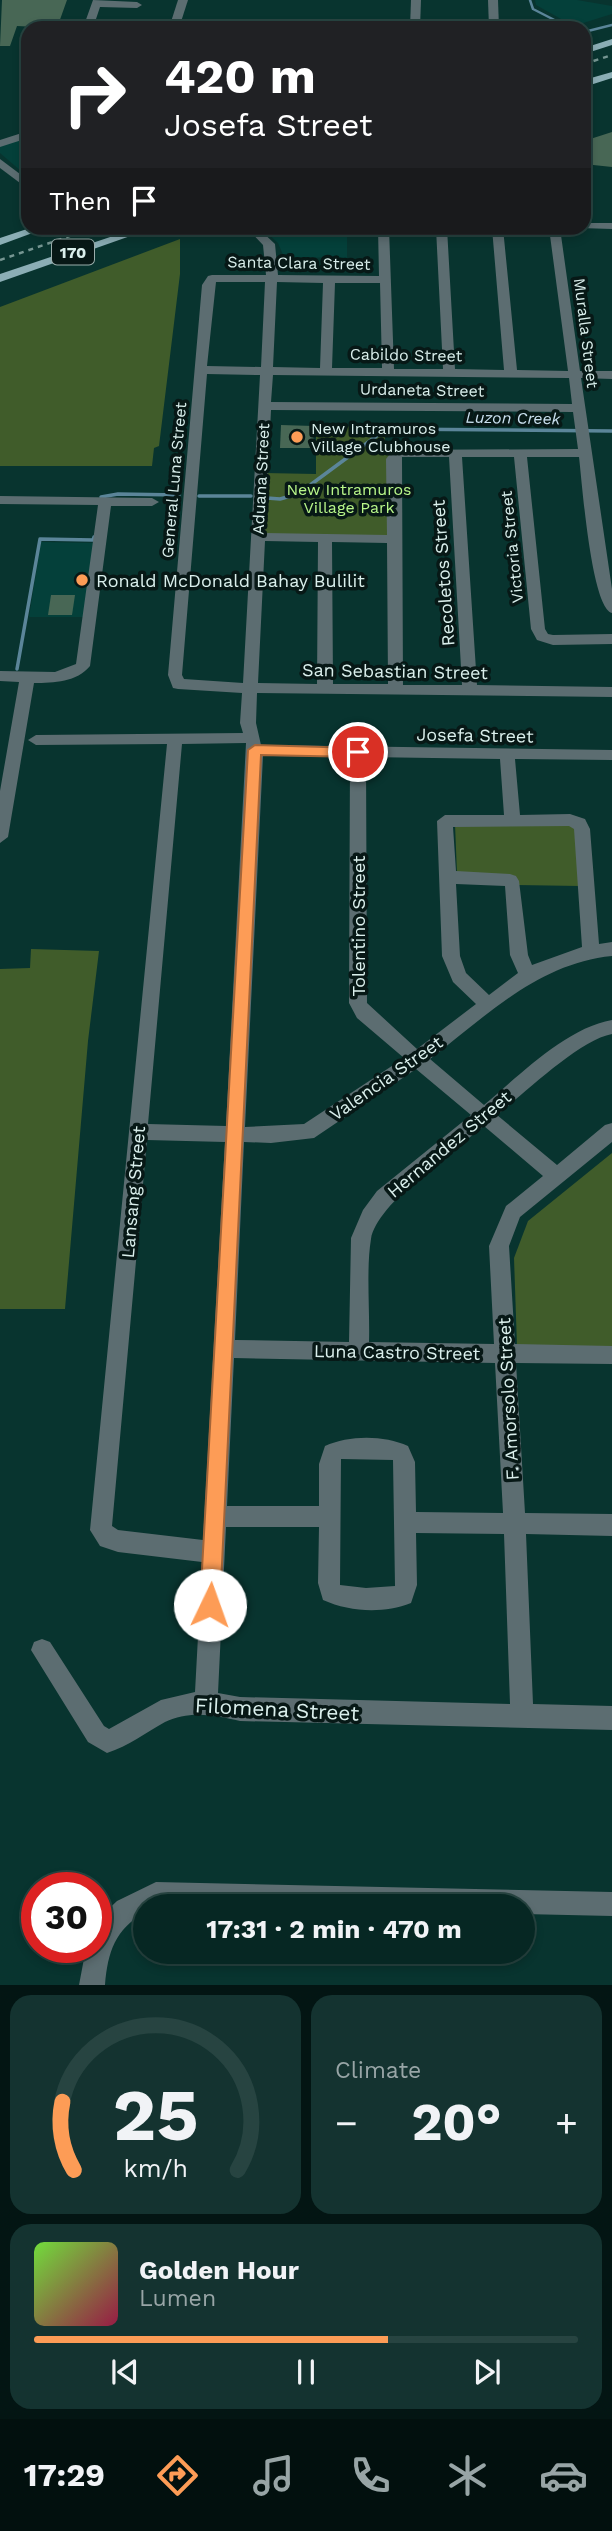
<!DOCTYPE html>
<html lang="en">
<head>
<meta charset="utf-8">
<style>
  body { margin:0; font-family:"Work Sans",sans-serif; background:#143330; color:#f1f3f6; height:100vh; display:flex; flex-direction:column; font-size:26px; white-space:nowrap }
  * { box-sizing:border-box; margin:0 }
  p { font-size:23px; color:#98a5a6 }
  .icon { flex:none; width:38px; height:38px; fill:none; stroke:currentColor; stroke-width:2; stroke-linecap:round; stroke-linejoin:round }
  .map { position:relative; height:1985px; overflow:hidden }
  .panel { display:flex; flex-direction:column; gap:10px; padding:10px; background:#031513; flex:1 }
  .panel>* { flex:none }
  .banner { position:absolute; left:21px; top:21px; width:570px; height:214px; border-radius:21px; box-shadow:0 4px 10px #0003,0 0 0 2px #274441; background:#202124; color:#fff; overflow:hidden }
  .speed { position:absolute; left:21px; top:1872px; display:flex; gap:14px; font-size:35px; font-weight:700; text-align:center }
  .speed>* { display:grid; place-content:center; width:91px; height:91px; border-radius:50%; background:#062723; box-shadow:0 4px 10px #0003,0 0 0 2px #274441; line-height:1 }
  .speed .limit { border:10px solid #d22; background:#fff; color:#111 }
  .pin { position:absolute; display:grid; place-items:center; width:60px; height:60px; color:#fff; margin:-30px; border:4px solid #fff; border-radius:50%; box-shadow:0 2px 7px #0007 }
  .me { position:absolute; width:77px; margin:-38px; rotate:3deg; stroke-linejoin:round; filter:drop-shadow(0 0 5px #0008) }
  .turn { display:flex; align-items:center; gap:24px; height:147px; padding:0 28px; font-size:32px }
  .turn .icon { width:91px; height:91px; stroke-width:2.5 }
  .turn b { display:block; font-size:49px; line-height:60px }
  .then { display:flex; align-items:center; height:66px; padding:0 28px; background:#0003; gap:14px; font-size:26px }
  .big { font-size:52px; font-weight:700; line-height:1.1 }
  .panel .tile { flex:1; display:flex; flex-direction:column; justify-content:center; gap:10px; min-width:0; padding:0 24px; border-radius:21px; background:#143330 }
  .panel .dial { align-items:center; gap:0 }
  .dial svg { height:182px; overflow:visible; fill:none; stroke:#274441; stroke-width:7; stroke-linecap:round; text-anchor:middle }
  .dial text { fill:#f1f3f6; stroke:none }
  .song { display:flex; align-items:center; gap:21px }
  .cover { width:84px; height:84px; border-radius:10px; background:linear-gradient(135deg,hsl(100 70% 55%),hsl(340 70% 35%)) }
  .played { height:7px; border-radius:4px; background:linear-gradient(90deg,#fd9c56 65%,#274441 65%) }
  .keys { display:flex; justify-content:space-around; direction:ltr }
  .heat { display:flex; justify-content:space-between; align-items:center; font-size:38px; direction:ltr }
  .panel .tiles { flex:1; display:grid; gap:10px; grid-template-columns:1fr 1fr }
  .tile:last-child { grid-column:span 2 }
  .trip { position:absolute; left:133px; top:1894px; width:402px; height:70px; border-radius:35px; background:#062723; box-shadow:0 4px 10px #0003,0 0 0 2px #274441; font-weight:700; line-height:70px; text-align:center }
  .tab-bar { display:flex; height:112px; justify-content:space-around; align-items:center; background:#02100e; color:#98a5a6 }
  .tab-bar .icon { width:49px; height:49px }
  .tab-bar .current { color:#fd9c56 }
  .tab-bar b { font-size:32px; color:#f1f3f6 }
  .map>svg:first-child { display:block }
  .built { fill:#04403a }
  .green { fill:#405c2a }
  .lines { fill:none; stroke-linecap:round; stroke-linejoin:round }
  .stream-far1 { stroke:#5b8599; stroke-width:2.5 }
  .stream { stroke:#5b8599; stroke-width:3.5 }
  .building { fill:#486755 }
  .street { fill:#5c6d71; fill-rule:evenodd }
  .primary { fill:#8baeb5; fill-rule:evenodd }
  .rail { stroke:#769692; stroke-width:2.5; stroke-dasharray:5 5; stroke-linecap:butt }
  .route { fill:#fd9c56; stroke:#a46538; stroke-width:2 }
  .poi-dot { fill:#fd9c56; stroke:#071816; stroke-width:2.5 }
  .labels { text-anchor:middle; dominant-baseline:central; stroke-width:7; stroke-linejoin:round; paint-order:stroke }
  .shield { fill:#071816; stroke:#9baeac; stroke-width:2 }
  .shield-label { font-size:16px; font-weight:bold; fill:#daefec }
  .far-street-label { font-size:16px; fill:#daefec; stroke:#071816 }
  .far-water-label { font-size:16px; font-style:italic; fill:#cbe1f0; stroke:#071816 }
  .far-poi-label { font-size:16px; fill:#daefec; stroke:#071816; text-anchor:start }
  .far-park-label { font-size:16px; fill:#b9f78a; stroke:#071816 }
  .street-label { font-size:18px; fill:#daefec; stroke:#071816 }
  .poi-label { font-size:18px; fill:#daefec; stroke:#071816; text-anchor:start }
  .near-street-label { font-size:21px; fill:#daefec; stroke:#071816 }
</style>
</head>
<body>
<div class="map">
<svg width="612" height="1985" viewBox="0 0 612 1985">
  <rect width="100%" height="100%" fill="#08342f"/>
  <g class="built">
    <path d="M535,0H577L612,6V14L580,24H570L536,5Z"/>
    <path d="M28,137V177L0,153V145Z"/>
    <path d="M262,228H347V258L284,257L278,243Z"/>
    <path d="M41,542L96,543L85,617H29Z"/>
  </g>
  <g class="green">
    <path d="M180,239V274L159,446L154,448L152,466H0V307Z"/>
    <path d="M329,426L385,427V447L399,448L389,455L388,536L262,535L264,473L316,474V434H328Z"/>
    <path d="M455,824L575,826L580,886L517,885L516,876L457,874Z"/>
    <path d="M31,949L99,951L88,1041L65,1309H0V969L30,968Z"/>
    <path d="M612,1153V1347L517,1346L514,1258L528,1221Z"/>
  </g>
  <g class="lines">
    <g class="stream-far1">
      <path d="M530,0L533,9L570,28"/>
      <path d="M584,32L612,25"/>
    </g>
    <g class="stream">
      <path d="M199,496H251"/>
      <path d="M101,497L118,494L179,495"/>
      <path d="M267,498L280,499L298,494L386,429L612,431"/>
      <path d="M17,669L40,539L93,540L94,537"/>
    </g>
  </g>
  <g class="building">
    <path d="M2,0H67L57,28L17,26L10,46H0Z"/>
    <path d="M612,132V167L584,164V141Z"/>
    <path d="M281,425L314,426L313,448H280Z"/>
    <path d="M51,595H75L72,615H48Z"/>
  </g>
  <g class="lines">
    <g class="street">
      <path d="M93,0L137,2L142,5L137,8L100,7L93,28H83Z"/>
      <path d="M178,0H188L179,28H169Z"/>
      <path d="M411,0H421L420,28H410Z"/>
      <path d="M488,0H498L499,28H489Z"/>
      <path d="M28,131V138L0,147V140Z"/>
      <path d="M0,159L28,180V189L0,168Z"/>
      <path d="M584,223H612V229L580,228H584Z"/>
      <path d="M247,228H258L275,244L278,275L379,276L378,228H389L394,369H443L436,228H447L455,369L504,370L492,228H503L517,370L568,371L549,228H560L580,371H612V379L581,378L612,589V613C591,607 582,481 579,457H527L545,629L548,634L553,635L612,634V644L553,645L537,640L531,629L514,457H462L477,685L612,687V697L257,693L256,723L261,745L612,750V760L515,759L520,815L570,814L585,819L590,829L599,944L612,942V956C539,963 486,1016 430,1059L484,1105C520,1075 566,1028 612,1020V1034C579,1040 525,1093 497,1115L557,1165L605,1125L612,1123V1142L520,1217L509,1246L515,1344L612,1346V1364L516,1363L525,1513L612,1514V1536L526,1534L533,1704L612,1706V1730L240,1721C215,1715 189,1710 165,1722C145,1733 129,1746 107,1753L88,1742L31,1650L34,1642L42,1639L50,1642L104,1726L109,1729L161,1700L195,1692L202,1562L118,1552L100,1546L90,1530L167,744L36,745L28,740L36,735L243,733L240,723L242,693L178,689L173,688L168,675L202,285L208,276L212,275H266L263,245ZM216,282H265L261,367L207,366ZM277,282L323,283L320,368L273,367ZM335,283H380L382,368H332ZM207,374L260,375L243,683L184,679L182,675ZM273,375L569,378L572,404L271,402ZM271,410L573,412L578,449L393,450L386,459L387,535L265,533ZM402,457H449L462,685H403ZM265,541L318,542L317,684L258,683ZM332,542L387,543L388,684H333ZM246,743L226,1126L148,1124L182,744ZM263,756L350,757L349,1003L357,1018L404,1058L304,1124L245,1127ZM366,757L500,759L504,815H445L437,821L442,956L453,982L476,1004L417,1049L367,1003ZM569,826L574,829L582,947L532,965L528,955L519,881L516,876L510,874L456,871L453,827ZM456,884L505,886L510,955L518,973L489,995L466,973L460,956ZM416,1069L471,1115L377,1191L363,1210L351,1238L349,1342L235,1340L244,1142L271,1143L314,1138ZM484,1126L543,1176L506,1206L489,1246L494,1344L369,1342C370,1311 366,1269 371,1239C377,1203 455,1150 484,1126ZM147,1140L225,1142L203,1540L118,1530L112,1526ZM234,1358L495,1363L503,1513L416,1512L415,1462L408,1446C384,1435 349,1435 325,1446L319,1464V1506H227ZM341,1459L393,1460L395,1586L366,1588L340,1585ZM226,1527H319L318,1583L323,1600C350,1612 383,1614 411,1603L417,1585L416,1533L504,1534L510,1704L240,1697L218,1693Z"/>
      <path d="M0,496L152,498L159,502L152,506H111L90,666C77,682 54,683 34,683L8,837L0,843V791L19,682L0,681V671L55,672L76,664L98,505L0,504Z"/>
      <path d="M156,1882L612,1892V1916L523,1914V1906H145V1912C115,1930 108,1951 105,1985H79L86,1948H96L98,1919L117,1901Z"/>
    </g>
    <g class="primary">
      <path d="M612,39V45L584,54V48Z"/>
      <path d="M612,72V78L584,87V80Z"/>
      <path d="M30,228H46L0,245V238Z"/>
      <path d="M137,228H153L0,282V274Z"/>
    </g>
    <g class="rail">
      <path d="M584,64L612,55"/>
      <path d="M0,260L93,228"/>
    </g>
  </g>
  <path class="route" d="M255,745L358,748L366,752L358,757L261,755L220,1605L217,1612L210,1615L203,1612L200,1605L248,750Z"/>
  <g class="poi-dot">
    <circle cx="297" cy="437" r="7"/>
    <circle cx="82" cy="580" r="7"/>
  </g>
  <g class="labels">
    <rect class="shield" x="52" y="239.5" width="42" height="25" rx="5"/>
    <g class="shield-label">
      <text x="73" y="252">170</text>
    </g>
    <g class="far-street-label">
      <text transform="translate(299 263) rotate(1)">Santa Clara Street</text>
      <text transform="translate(586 333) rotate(83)">Muralla Street</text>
      <text transform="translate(406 355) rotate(1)">Cabildo Street</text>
      <text transform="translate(422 390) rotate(1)">Urdaneta Street</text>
      <text transform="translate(261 479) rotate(-87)">Aduana Street</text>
      <text transform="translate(174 480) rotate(-85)">General Luna Street</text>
      <text transform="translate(512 547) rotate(-96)">Victoria Street</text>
    </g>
    <g class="far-water-label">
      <text transform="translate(513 418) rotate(1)">Luzon Creek</text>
    </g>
    <g class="far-poi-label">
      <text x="311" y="428">New Intramuros<tspan x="311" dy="18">Village Clubhouse</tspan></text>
    </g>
    <g class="far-park-label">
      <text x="349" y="489">New Intramuros<tspan x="349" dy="18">Village Park</tspan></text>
    </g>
    <g class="street-label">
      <text transform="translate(443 573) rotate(-94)">Recoletos Street</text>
      <text transform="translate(395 671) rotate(1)">San Sebastian Street</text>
      <text transform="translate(475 735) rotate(1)">Josefa Street</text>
      <text transform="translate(358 926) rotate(-90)">Tolentino Street</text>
      <text transform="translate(386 1078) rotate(-35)">Valencia Street</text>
      <text transform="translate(449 1144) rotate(-40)">Hernandez Street</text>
      <text transform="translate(133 1192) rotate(-85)">Lansang Street</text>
      <text transform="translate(397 1352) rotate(1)">Luna Castro Street</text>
      <text transform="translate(508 1399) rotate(-93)">F. Amorsolo Street</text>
    </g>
    <g class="poi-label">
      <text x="96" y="580">Ronald McDonald Bahay Bulilit</text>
    </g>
    <g class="near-street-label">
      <text transform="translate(277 1709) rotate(3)">Filomena Street</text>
    </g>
  </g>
</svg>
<div class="speed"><div class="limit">30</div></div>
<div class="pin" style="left:358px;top:752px;background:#d93025"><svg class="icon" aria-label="arrive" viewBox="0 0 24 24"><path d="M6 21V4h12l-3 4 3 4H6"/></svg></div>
<svg class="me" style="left:210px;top:1605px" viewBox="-20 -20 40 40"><circle r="19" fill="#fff"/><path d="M0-13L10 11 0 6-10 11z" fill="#fd9c56"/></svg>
<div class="trip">17:31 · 2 min · 470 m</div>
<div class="banner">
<div class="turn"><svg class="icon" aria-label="right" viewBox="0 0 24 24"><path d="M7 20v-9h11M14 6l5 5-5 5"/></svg><div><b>420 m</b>Josefa Street</div></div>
<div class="then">Then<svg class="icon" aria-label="arrive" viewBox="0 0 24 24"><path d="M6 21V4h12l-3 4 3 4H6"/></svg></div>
</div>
</div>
<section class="panel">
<div class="tiles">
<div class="tile dial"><svg viewBox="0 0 100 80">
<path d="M14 69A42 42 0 1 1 86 69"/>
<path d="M14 69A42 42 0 0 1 9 39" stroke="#fd9c56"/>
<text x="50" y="56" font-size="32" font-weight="700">25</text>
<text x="50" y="72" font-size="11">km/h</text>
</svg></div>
<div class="tile"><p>Climate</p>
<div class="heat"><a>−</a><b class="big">20°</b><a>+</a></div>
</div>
<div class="tile">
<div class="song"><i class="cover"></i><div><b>Golden Hour</b><p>Lumen</p></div></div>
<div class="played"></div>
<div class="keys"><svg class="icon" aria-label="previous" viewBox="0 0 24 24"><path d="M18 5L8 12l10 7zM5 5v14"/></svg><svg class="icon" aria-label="pause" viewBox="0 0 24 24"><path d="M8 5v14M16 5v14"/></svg><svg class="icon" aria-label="next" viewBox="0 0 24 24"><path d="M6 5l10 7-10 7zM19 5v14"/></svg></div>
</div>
</div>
</section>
<nav class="tab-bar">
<b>17:29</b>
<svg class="icon current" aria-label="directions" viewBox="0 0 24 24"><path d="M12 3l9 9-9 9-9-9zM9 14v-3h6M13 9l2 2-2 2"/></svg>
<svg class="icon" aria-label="music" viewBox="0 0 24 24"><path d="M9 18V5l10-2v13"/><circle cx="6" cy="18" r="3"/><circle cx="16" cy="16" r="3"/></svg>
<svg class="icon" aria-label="phone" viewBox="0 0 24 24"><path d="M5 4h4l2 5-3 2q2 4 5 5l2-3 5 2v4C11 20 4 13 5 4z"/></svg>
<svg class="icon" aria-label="climate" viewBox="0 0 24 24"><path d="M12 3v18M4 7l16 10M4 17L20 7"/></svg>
<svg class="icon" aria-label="car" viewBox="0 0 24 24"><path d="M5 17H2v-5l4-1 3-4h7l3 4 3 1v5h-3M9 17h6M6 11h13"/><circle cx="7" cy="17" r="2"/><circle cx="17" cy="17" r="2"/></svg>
</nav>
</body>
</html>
